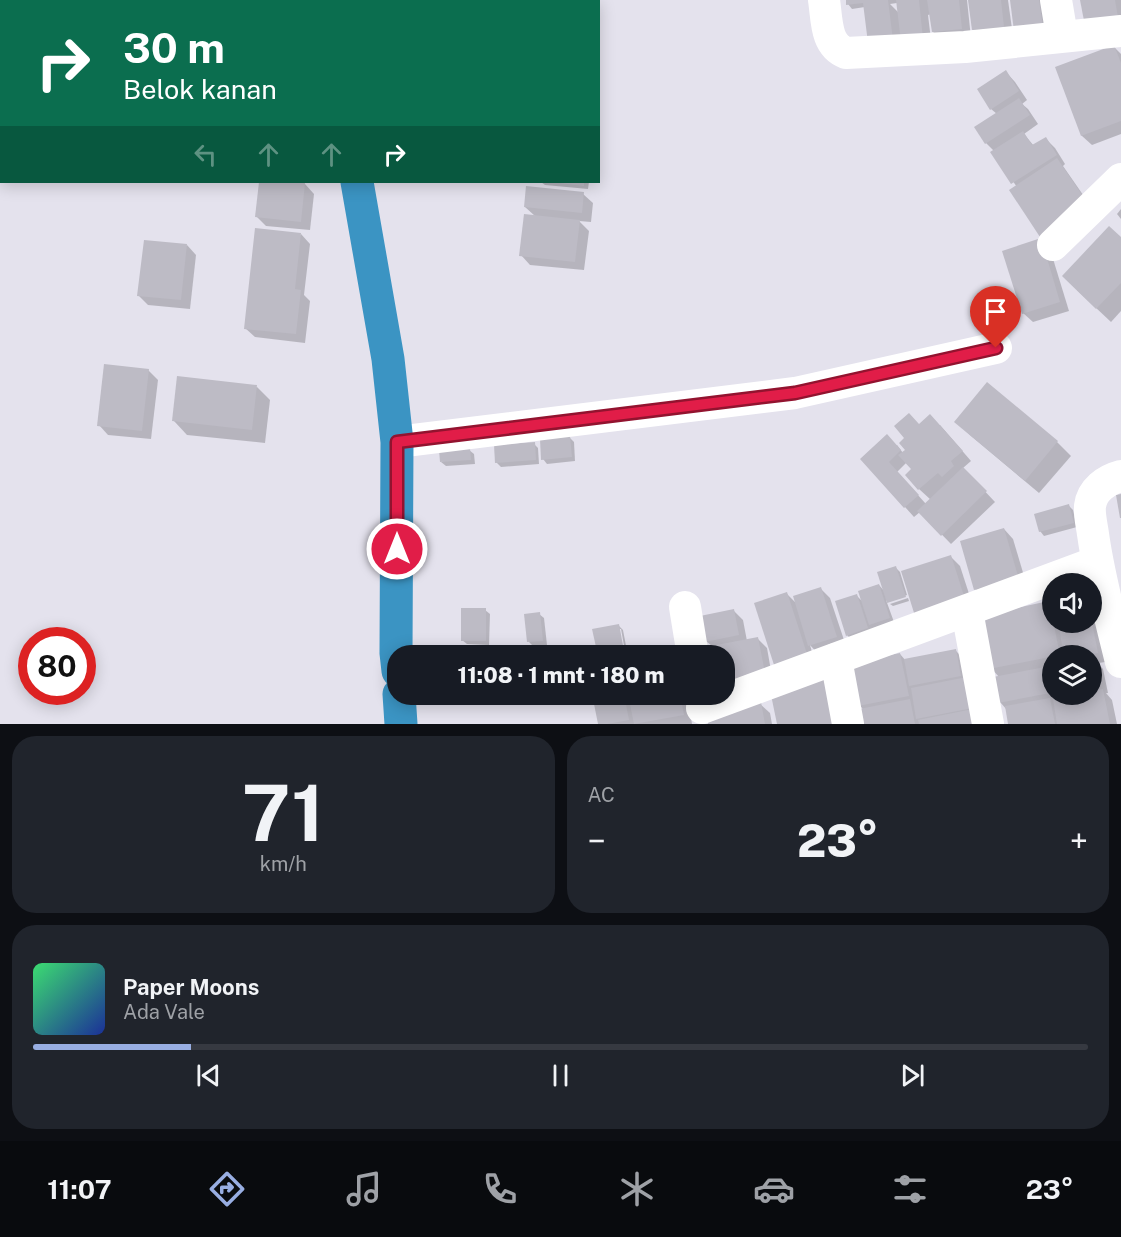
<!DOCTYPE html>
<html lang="id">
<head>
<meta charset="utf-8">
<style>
  body { margin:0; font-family:"Public Sans",sans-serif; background:#20242c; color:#f1f3f6; height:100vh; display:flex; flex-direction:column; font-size:22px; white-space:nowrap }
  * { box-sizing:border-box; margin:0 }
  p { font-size:20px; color:#9ea1a6 }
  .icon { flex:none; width:33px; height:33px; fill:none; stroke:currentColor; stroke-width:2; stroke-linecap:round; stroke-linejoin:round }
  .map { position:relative; height:724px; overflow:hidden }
  .panel { display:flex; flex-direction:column; gap:12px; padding:12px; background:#0d0f14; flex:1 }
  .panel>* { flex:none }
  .top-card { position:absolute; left:0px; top:0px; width:600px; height:183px; box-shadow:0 3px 15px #0003; background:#0b6e4f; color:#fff; overflow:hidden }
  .controls { position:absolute; left:1042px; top:573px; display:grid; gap:12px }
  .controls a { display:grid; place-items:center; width:60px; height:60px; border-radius:50%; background:#171b24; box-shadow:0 3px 15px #0003; font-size:30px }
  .speed { position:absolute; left:18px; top:627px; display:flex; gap:12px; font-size:30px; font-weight:700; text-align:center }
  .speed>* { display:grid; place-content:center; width:78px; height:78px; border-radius:50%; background:#171b24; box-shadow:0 3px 15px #0003; line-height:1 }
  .speed .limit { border:9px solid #d22; background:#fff; color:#111 }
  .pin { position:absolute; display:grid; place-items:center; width:51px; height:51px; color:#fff; margin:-62px -26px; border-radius:50% 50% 50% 0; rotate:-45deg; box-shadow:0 0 6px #0007 }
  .pin .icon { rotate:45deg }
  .me { position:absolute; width:66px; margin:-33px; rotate:0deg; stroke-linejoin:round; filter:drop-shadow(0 0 4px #0008) }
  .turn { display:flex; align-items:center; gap:21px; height:126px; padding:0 24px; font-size:27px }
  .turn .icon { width:78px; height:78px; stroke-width:2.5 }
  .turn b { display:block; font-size:42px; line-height:51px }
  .lanes { display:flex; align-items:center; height:57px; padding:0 24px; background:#0003; justify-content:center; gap:30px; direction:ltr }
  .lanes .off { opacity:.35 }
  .big { font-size:45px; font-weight:800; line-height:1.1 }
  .panel .card { flex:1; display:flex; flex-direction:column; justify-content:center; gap:9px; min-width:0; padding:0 21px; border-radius:24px; background:#20242c }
  .panel .dial { align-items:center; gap:0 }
  .dial b { font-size:78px; line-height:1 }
  .song { display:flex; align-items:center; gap:18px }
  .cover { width:72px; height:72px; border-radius:9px; background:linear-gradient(135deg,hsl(140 70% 55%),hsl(230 70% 35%)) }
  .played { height:6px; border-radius:3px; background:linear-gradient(90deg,#98aee2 15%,#363941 15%) }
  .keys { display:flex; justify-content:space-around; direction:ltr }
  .heat { display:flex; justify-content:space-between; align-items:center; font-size:33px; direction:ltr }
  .panel .tiles { flex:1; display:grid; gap:12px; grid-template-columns:1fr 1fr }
  .card:last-child { grid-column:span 2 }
  .trip { position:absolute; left:387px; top:645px; width:348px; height:60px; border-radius:24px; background:#171b24; box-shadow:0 3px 15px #0003; font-weight:800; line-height:60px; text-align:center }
  .tab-bar { display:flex; height:96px; justify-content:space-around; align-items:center; background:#090b0e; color:#9ea1a6 }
  .tab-bar .icon { width:42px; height:42px }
  .tab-bar .selected { color:#98aee2 }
  .tab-bar b { font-size:27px; color:#f1f3f6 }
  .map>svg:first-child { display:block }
  .shadow { fill:#0003; fill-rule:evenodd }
  .building { fill:#bdbbc5 }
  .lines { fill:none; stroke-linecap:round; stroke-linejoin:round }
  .minor { stroke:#fff; stroke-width:32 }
  .highway { stroke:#3b94c3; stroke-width:33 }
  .route-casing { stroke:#92132f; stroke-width:15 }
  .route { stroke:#e11d48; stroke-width:10 }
</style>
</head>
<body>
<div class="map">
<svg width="1121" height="724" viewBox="0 0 1121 724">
  <rect width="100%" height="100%" fill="#e4e2ed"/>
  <g class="shadow">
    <path d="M847,0H967L971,38L943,41L933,32L931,14L928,15L932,48L901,49L865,7L852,9L848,4ZM897,3L899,13L890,4Z"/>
    <path d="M970,0H1008L1013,36L983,39L973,30Z"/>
    <path d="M1012,0H1044L1051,36Z"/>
    <path d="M1081,0H1121V34Z"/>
    <path d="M1114,47L1121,54V134L1092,145L1082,136L1057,68Z"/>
    <path d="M1006,72L1015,82L1027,100L1022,104L1028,109L1038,124L1024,134L1034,146L1046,139L1055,148L1065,164L1063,166L1097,215L1017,187L992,152L994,151L986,143L997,114L991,109Z"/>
    <path d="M260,182H277L305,184L314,194L310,230L266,226L256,216Z"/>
    <path d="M541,182H589L588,189L545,185Z"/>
    <path d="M583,194L593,203L591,222L579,221L589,231L584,270L530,265L521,255L535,216L525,207Z"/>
    <path d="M1121,209V219L1117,214Z"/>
    <path d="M301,234L310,244L304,295L310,301L305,343L255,337L245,328Z"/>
    <path d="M1121,239V311L1111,322L1077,290Z"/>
    <path d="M187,245L196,255L190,309L148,305L139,296Z"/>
    <path d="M1050,249L1069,311L1033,322L1023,313Z"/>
    <path d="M148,370L158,380L151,439L108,435L99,425Z"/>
    <path d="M987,384L1057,442L1071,456L1039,493L970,435L956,421Z"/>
    <path d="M257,387L270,400L265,443L187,435L174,421Z"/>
    <path d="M940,425L971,461L963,468L995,502L951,544L920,512L914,517L862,459L897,445L903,453L907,450L920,426ZM907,462L913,469L919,489L931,500L926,504L897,472Z"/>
    <path d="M570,438L574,442L575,461L547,464L543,459Z"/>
    <path d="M534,444L538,448L539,464L501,467L496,462Z"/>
    <path d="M469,450L474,454L475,464L446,466L441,462Z"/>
    <path d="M1069,506L1073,510L1077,527L1044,536L1040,531Z"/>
    <path d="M1004,529L1013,539L1027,586L985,598L975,589Z"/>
    <path d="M951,557L960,566L973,606L946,614Z"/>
    <path d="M896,568L900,572L907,595L889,601V602L886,600L894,622L856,644L847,635L857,596L863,602L879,585L885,592Z"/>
    <path d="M821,589L830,598L846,646L819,655L810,645L816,666L786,676L787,594L797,604Z"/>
    <path d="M908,598L909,601L893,606L890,604Z"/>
    <path d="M1092,602L1106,662L1098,663L1103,669L1108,693H1106L1112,700L1117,724H1010L1007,710L1000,702L999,677L991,668L1049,603L1053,607V622H1092ZM1053,656H1092V694H1061L1064,698L1058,699L1057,694H1053V677L1049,673L1053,672Z"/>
    <path d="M485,610L490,614L489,645L467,644L462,640Z"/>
    <path d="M733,610L743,620L747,641L758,639L767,648L773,682L724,692V656L706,641Z"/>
    <path d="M539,614L544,618L547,645L533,646L529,642Z"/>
    <path d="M619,626L623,630L628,656H626L621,629H618L623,656H599Z"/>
    <path d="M956,651L965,660L983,724H858L864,710L859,705L900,654L906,661Z"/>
    <path d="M594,694H687L692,724H599Z"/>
    <path d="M760,704L770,713L772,724H710Z"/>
  </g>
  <g class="building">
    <path d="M846,0H888L893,40L868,43L863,3L846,5Z"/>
    <path d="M896,0H919L923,39L901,42Z"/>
    <path d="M927,0H959L962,29L932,32Z"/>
    <path d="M968,0H1001L1004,27L972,30Z"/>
    <path d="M1010,0H1039L1043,27L1014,31Z"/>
    <path d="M1080,0H1115L1119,23L1086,31Z"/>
    <path d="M1114,45L1121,63V121L1081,136L1055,67Z"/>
    <path d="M1006,70L1019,91L990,110L977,89Z"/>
    <path d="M1019,98L1030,115L985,144L974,127Z"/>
    <path d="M1023,131L1032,145L1046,137L1057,155L1011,184L990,152Z"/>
    <path d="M1057,158L1089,205L1040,237L1009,190Z"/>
    <path d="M259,182L305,183L301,222L255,217Z"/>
    <path d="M559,182H584V186L559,183Z"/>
    <path d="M526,186L584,192L582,213L524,207Z"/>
    <path d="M524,214L580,220L575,262L519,256Z"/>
    <path d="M1109,226L1121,237V283L1096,309L1062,276Z"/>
    <path d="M255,228L301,233L295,289L301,290L296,334L244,329Z"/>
    <path d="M1041,238L1060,302L1022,314L1002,251Z"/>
    <path d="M144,240L187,244L181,300L137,296Z"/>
    <path d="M104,364L149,369L142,431L97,426Z"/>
    <path d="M177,376L257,385L252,430L172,421Z"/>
    <path d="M987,382L1058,441L1025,481L954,422Z"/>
    <path d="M909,413L919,424L930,414L963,451L951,461L954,466L942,477L938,473L918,490L905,475L911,469L898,455L905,450L899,443L904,438L894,426Z"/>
    <path d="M887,434L901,450L889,462L919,495L904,508L860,459Z"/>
    <path d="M570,436L572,457L541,460L540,439Z"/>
    <path d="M535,442L536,460L495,463L494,445Z"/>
    <path d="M470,448L471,460L440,462L439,450Z"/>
    <path d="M963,467L987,491L941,536L917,511Z"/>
    <path d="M1121,494V518H1120L1116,495Z"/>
    <path d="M1069,504L1074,523L1039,532L1034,514Z"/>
    <path d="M1004,528L1018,576L974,590L960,541Z"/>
    <path d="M951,555L964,596L915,616L901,571Z"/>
    <path d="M896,566L906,597L887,603L877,572Z"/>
    <path d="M879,584L890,618L869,625L858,591Z"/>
    <path d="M821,587L837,637L808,646L793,596Z"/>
    <path d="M787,592L808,657L775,668L754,603Z"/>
    <path d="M857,594L868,628L846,636L835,601Z"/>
    <path d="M1049,601L1060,655L989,669L979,616Z"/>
    <rect x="461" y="608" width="25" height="33"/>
    <path d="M734,609L739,635L705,642L700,616Z"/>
    <path d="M540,612L543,641L527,642L524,614Z"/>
    <path d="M1058,622H1092L1098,653L1083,656H1064Z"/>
    <path d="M619,624L624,651L598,656L592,629Z"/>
    <path d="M758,637L765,673L724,681V656H708L706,647Z"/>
    <path d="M669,648L671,656H634V654Z"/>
    <path d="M956,649L961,676L909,686L904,659Z"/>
    <path d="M900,653L909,696L858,706L849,663Z"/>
    <path d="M1092,658H1094L1100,684L1092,685Z"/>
    <path d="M1045,667L1050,693L998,703L993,677Z"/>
    <path d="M967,677L973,708L916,719L911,688Z"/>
    <path d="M831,678L840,724H777L770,690Z"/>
    <path d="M1103,689L1110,724H1057L1053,699L1073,694H1092V691Z"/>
    <path d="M592,694H624L629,720L607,724H598Z"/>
    <path d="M628,694H680L684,715L634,724Z"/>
    <path d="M1050,698L1055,724H1008L1005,706Z"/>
    <path d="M910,699L915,724H856L854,710Z"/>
    <path d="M761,702L765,724H708L706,713Z"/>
    <path d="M973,709L976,724H919L918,720Z"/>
  </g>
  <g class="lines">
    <g class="minor">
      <path d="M824,0C827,19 825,45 846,53L965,47L1121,31"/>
      <path d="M1056,0L1062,36"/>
      <path d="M1053,245L1121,179"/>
      <path d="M397,442L795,393L996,348"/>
      <path d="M1121,476C1106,480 1092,490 1090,506C1089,515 1092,526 1093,534C1099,578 1111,620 1121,662"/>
      <path d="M685,607L693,656"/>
      <path d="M967,611L988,724"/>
      <path d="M836,659L848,724"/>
      <path d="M702,708L1097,562"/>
    </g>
    <g class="highway">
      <path d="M346,2V0"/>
      <path d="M357,182L388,359L397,442L396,653L398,671"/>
      <path d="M399,694L401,724"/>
    </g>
  </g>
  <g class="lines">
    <g class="route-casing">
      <path id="route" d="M397,549V442L795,393L996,348"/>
    </g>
    <use href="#route" class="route"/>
  </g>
</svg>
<div class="controls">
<a><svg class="icon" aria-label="sound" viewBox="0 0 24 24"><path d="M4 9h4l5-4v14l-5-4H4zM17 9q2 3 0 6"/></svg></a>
<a><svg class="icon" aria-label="layers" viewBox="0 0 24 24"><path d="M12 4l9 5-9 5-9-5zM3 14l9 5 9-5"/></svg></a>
</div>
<div class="speed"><div class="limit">80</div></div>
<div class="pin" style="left:996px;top:348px;background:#d93025"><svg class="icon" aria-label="arrive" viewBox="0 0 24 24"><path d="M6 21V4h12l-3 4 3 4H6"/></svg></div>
<svg class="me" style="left:397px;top:549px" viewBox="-20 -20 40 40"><circle r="17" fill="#e11d48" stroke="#fff" stroke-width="3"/><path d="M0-11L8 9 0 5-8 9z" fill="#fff"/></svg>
<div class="trip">11:08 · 1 mnt · 180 m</div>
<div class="top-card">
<div class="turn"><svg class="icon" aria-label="right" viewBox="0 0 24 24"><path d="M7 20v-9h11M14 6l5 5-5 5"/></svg><div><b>30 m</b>Belok kanan</div></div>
<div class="lanes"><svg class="icon off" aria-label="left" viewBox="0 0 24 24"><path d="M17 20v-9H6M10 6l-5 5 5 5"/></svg><svg class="icon off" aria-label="ahead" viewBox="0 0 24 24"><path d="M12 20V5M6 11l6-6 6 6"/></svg><svg class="icon off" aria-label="ahead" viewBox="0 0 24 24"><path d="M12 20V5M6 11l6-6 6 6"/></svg><svg class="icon" aria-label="right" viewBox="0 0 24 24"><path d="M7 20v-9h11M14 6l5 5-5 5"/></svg></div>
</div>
</div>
<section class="panel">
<div class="tiles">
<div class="card dial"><b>71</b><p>km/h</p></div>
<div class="card"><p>AC</p>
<div class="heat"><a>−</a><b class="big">23°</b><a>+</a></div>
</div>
<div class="card">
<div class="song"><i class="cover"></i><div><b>Paper Moons</b><p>Ada Vale</p></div></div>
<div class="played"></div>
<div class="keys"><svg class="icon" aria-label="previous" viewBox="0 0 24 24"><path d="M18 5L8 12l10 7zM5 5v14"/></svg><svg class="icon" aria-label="pause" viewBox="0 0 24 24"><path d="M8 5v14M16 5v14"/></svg><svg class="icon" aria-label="next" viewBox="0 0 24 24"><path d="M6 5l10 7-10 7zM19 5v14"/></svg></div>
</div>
</div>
</section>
<nav class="tab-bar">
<b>11:07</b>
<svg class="icon selected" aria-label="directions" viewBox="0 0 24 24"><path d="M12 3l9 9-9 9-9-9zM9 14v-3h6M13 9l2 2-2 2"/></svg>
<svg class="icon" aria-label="music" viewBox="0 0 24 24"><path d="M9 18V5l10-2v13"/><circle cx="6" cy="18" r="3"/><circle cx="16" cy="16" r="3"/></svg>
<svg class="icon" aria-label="phone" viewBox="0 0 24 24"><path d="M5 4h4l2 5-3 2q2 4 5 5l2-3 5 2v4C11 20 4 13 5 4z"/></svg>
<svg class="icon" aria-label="climate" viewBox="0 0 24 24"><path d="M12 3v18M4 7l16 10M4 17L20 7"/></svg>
<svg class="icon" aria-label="car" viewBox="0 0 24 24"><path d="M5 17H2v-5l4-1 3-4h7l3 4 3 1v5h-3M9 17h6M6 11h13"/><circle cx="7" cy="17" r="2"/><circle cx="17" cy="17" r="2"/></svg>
<svg class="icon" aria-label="filters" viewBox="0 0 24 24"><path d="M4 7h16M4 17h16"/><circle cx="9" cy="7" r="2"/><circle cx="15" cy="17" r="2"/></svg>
<b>23°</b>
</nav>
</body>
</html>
